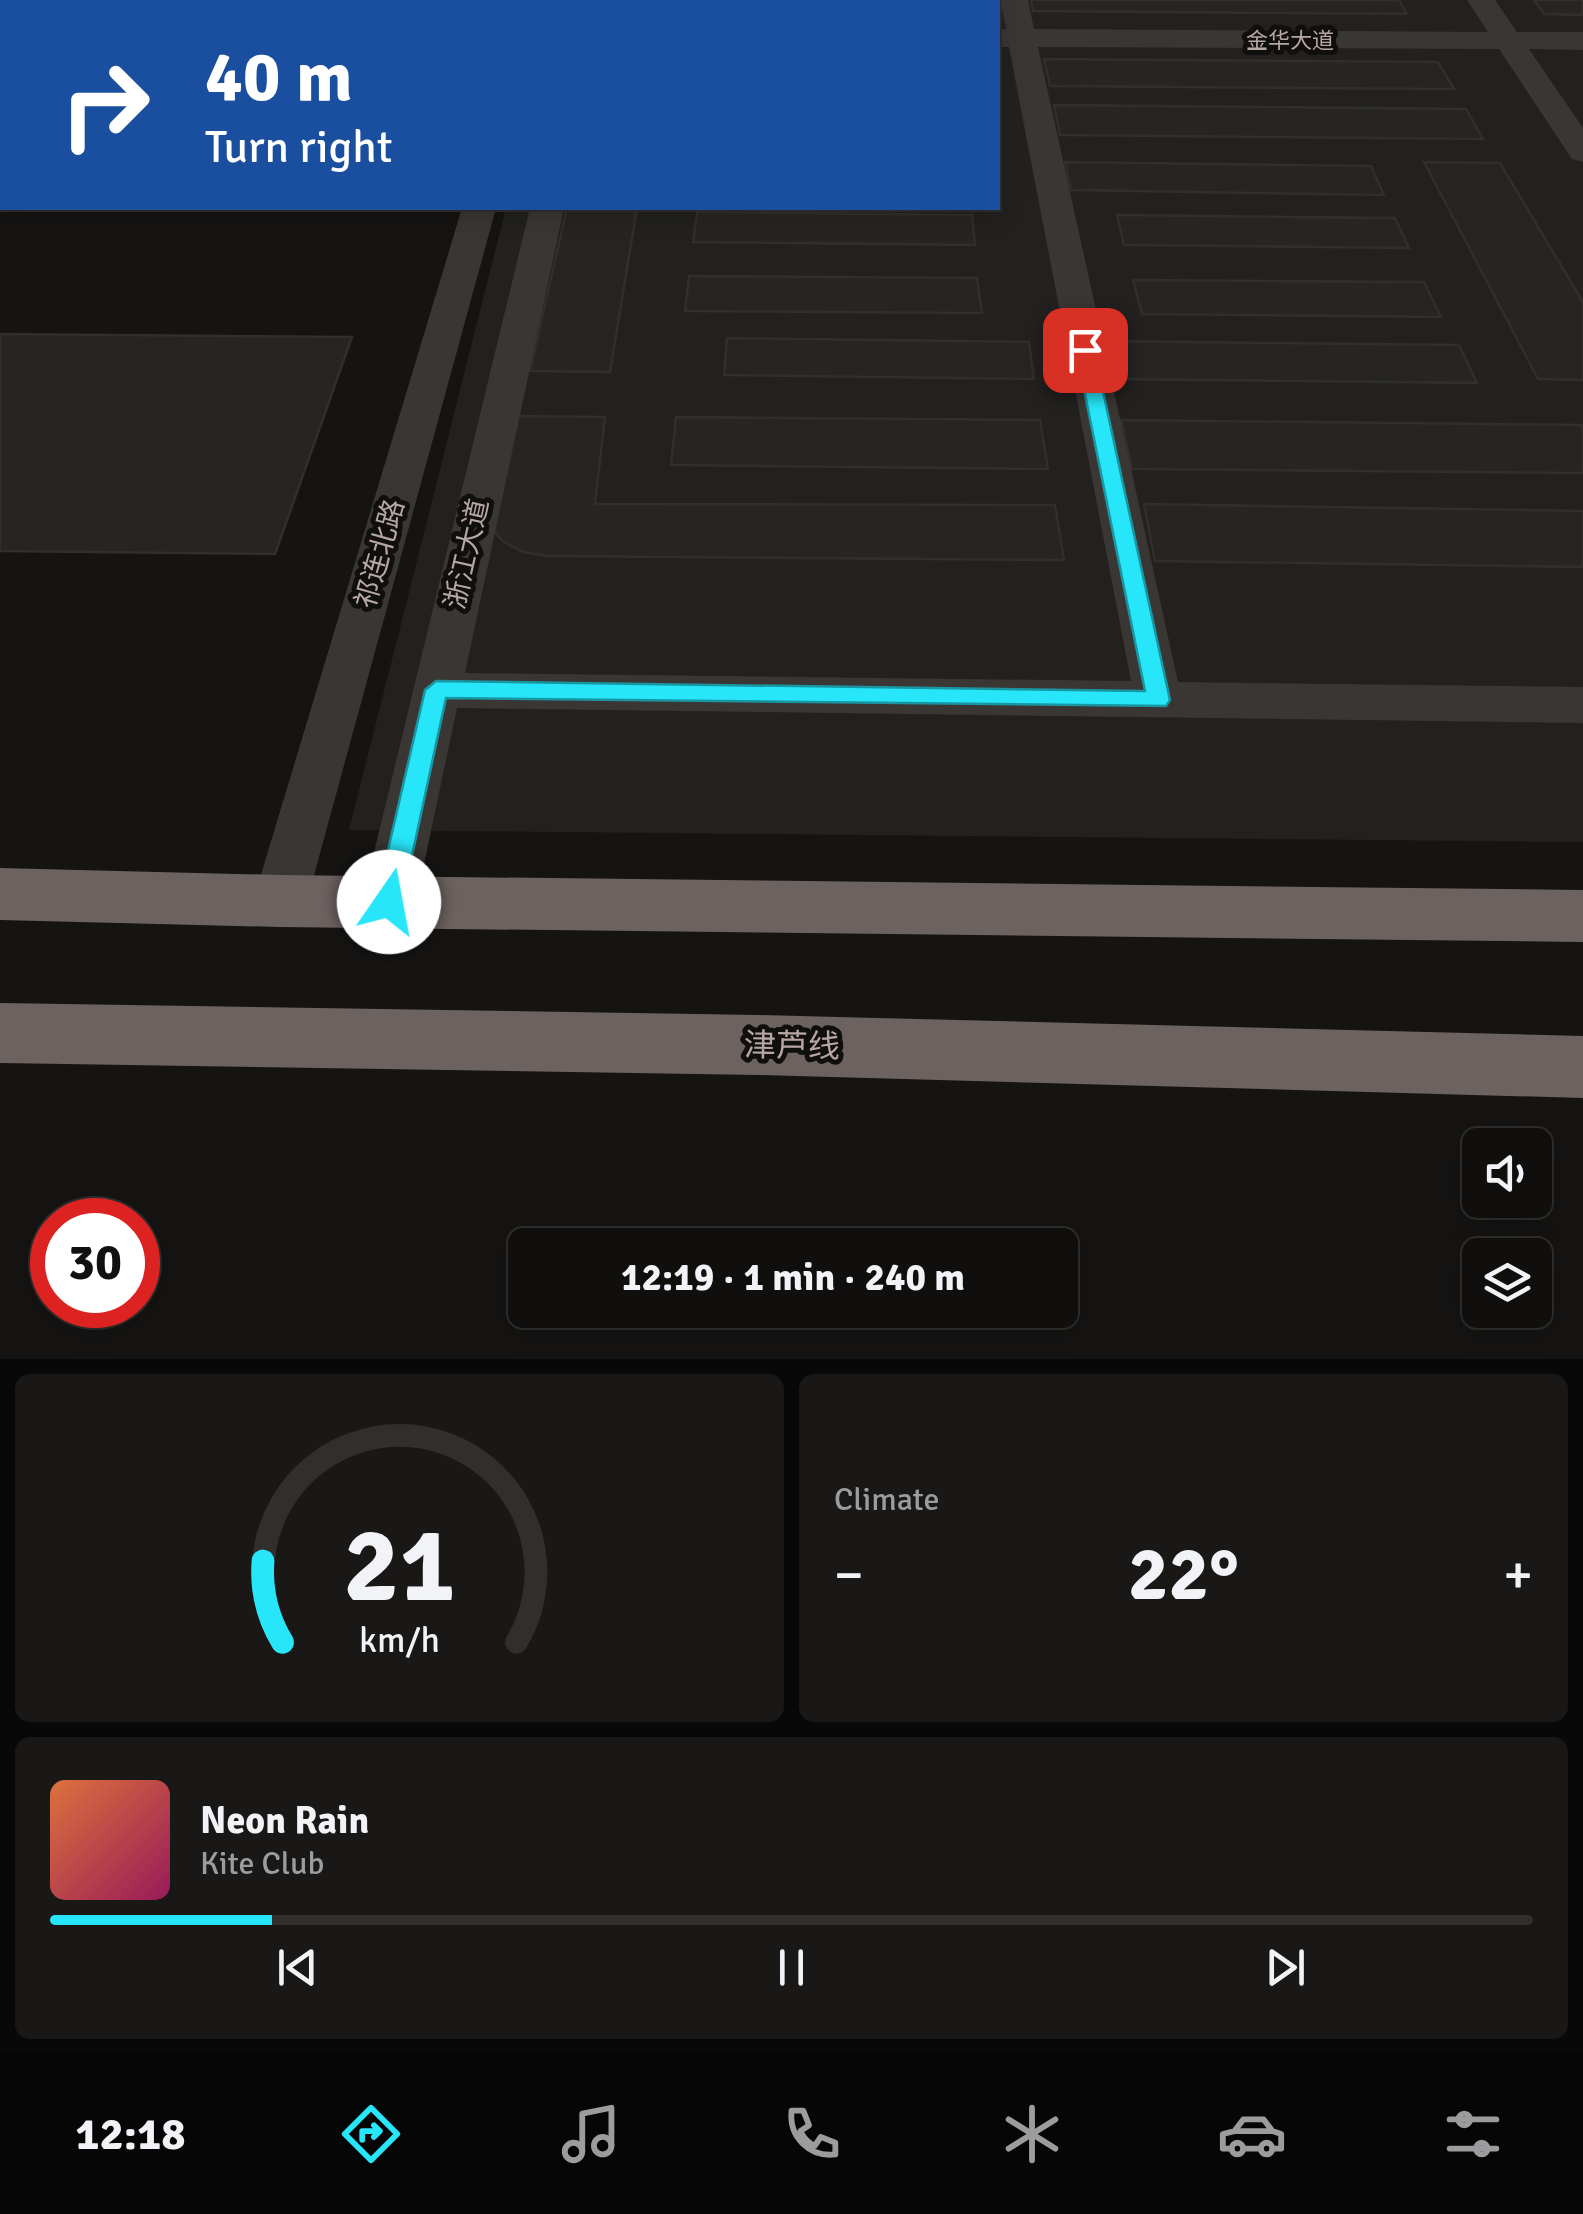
<!DOCTYPE html>
<html lang="en">
<head>
<meta charset="utf-8">
<style>
  body { margin:0; font-family:Signika,"Noto Sans SC",sans-serif; background:#191817; color:#f1f3f6; height:100vh; display:flex; flex-direction:column; font-size:38px; white-space:nowrap }
  * { box-sizing:border-box; margin:0 }
  p { font-size:32px; color:#9c9c9e }
  .icon { flex:none; width:55px; height:55px; fill:none; stroke:currentColor; stroke-width:2; stroke-linecap:round; stroke-linejoin:round }
  .map { position:relative; height:1359px; overflow:hidden }
  .drawer { display:flex; flex-direction:column; gap:15px; padding:15px; background:#090808; flex:1 }
  .drawer>* { flex:none }
  .top-card { position:absolute; left:0px; top:0px; width:1000px; height:210px; box-shadow:0 5px 25px #0003,0 0 0 2px #302f2e; background:#1a4fa0; color:#fff; overflow:hidden }
  .buttons { position:absolute; left:1462px; top:1128px; display:grid; gap:20px }
  .buttons a { display:grid; place-items:center; width:90px; height:90px; border-radius:15px; background:#100f0e; box-shadow:0 5px 25px #0003,0 0 0 2px #302f2e; font-size:50px }
  .speed { position:absolute; left:30px; top:1198px; display:flex; gap:20px; font-size:50px; font-weight:700; text-align:center }
  .speed>* { display:grid; place-content:center; width:130px; height:130px; border-radius:50%; background:#100f0e; box-shadow:0 5px 25px #0003,0 0 0 2px #302f2e; line-height:1 }
  .speed .limit { border:15px solid #d22; background:#fff; color:#111 }
  .pin { position:absolute; display:grid; place-items:center; width:85px; height:85px; color:#fff; margin:-42px; border-radius:20px; box-shadow:0 5px 15px #0006 }
  .me { position:absolute; width:110px; margin:-55px; rotate:12deg; stroke-linejoin:round; filter:drop-shadow(0 0 8px #0008) }
  .turn { display:flex; align-items:center; gap:35px; height:210px; padding:0 40px; font-size:45px }
  .turn .icon { width:130px; height:130px; stroke-width:2.5 }
  .turn b { display:block; font-size:70px; line-height:85px }
  .big { font-size:75px; font-weight:700; line-height:1.1 }
  .drawer .tile { flex:1; display:flex; flex-direction:column; justify-content:center; gap:15px; min-width:0; padding:0 35px; border-radius:15px; background:#191817 }
  .drawer .dial { align-items:center; gap:0 }
  .dial svg { height:260px; overflow:visible; fill:none; stroke:#302f2e; stroke-width:7; stroke-linecap:round; text-anchor:middle }
  .dial text { fill:#f1f3f6; stroke:none }
  .song { display:flex; align-items:center; gap:30px }
  .cover { width:120px; height:120px; border-radius:15px; background:linear-gradient(135deg,hsl(20 70% 55%),hsl(330 70% 35%)) }
  .played { height:10px; border-radius:5px; background:linear-gradient(90deg,#27e6f9 15%,#302f2e 15%) }
  .keys { display:flex; justify-content:space-around; direction:ltr }
  .heat { display:flex; justify-content:space-between; align-items:center; font-size:55px; direction:ltr }
  .drawer .tiles { flex:1; display:grid; gap:15px; grid-template-columns:1fr 1fr }
  .tile:last-child { grid-column:span 2 }
  .trip { position:absolute; left:508px; top:1228px; width:570px; height:100px; border-radius:15px; background:#100f0e; box-shadow:0 5px 25px #0003,0 0 0 2px #302f2e; font-weight:700; line-height:100px; text-align:center }
  .tab-bar { display:flex; height:160px; justify-content:space-around; align-items:center; background:#060606; color:#9c9c9e }
  .tab-bar .icon { width:70px; height:70px }
  .tab-bar .selected { color:#27e6f9 }
  .tab-bar b { font-size:45px; color:#f1f3f6 }
  .map>svg:first-child { display:block }
  .built { fill:#22211f }
  .green { fill:#1d1920 }
  .building { fill:#262523; stroke:#312f2d; stroke-width:2.5 }
  .lines { fill:none; stroke-linecap:round; stroke-linejoin:round }
  .minor { fill:#3a3634; fill-rule:evenodd }
  .highway { fill:#6c6260; fill-rule:evenodd }
  .route { fill:#27e6f9; stroke:#1996a2; stroke-width:2.5 }
  .labels { text-anchor:middle; dominant-baseline:central; stroke-width:10; stroke-linejoin:round; paint-order:stroke }
  .far-street-label { font-size:22px; fill:#b6a7a4; stroke:#100f0e }
  .street-label { font-size:28px; fill:#b6a7a4; stroke:#100f0e }
  .near-street-label { font-size:32px; fill:#b6a7a4; stroke:#100f0e }
</style>
</head>
<body>
<div class="map">
<svg width="1583" height="1359" viewBox="0 0 1583 1359">
  <rect width="100%" height="100%" fill="#151413"/>
  <path class="built" d="M559,0H1583V842L349,830L506,208H998V2Z"/>
  <path class="green" d="M0,0H507L2,2V46Z"/>
  <g class="building">
    <path d="M607,0H975V2H606Z"/>
    <path d="M1031,0H1399L1407,14L1033,11Z"/>
    <path d="M1534,0H1583V15L1544,14Z"/>
    <path d="M1044,59L1438,62L1454,89L1050,86Z"/>
    <path d="M1054,105L1466,109L1483,139L1060,135Z"/>
    <path d="M1065,162L1371,166L1384,195L1071,190Z"/>
    <path d="M1424,162L1500,163L1583,302V380L1538,379Z"/>
    <path d="M567,208H637L610,372L530,371Z"/>
    <path d="M697,212L972,215L975,245L693,242Z"/>
    <path d="M1117,215L1395,218L1409,248L1124,245Z"/>
    <path d="M689,276L977,278L982,313L685,311Z"/>
    <path d="M1133,280L1424,282L1441,317L1142,314Z"/>
    <path d="M0,334L352,337L275,554L0,551Z"/>
    <path d="M727,338L1029,342L1034,379L724,375Z"/>
    <path d="M1102,341L1459,345L1477,383L1110,379Z"/>
    <path d="M512,416L605,417L595,504L1055,505L1064,560L548,556L523,552L504,542L493,530Z"/>
    <path d="M676,417L1040,420L1048,469L671,465Z"/>
    <path d="M1121,420L1583,425V473L1132,469Z"/>
    <path d="M1144,504L1583,511V567L1155,561Z"/>
  </g>
  <g class="lines">
    <g class="minor">
      <path d="M1000,0H1028L1034,29L1488,32L1467,0H1495L1517,32H1583V50L1529,49L1583,128V162L1572,159L1499,49L1038,47L1178,682L1583,687V723L457,708L416,902L408,918L389,924L370,918L362,902L530,208H564L465,673L1131,681L1009,47H998V29H1006Z"/>
      <path d="M462,208H496L307,901L299,917L280,923L261,917L253,901Z"/>
    </g>
    <g class="highway">
      <path d="M0,868L280,875L1583,890V942L280,927L0,920Z"/>
      <path d="M0,1003L758,1015L1583,1036V1098L758,1075L0,1063Z"/>
    </g>
  </g>
  <path class="route" d="M1085,344L1094,350L1170,700L1166,706L446,698L402,902L398,909L389,912L380,909L376,902L425,690L436,681L1145,691L1076,350Z"/>
  <g class="labels">
    <g class="far-street-label">
      <text x="1290" y="40">金华大道</text>
    </g>
    <g class="street-label">
      <text transform="translate(380 554) rotate(-74)">祁连北路</text>
      <text transform="translate(467 554) rotate(-77)">浙江大道</text>
    </g>
    <g class="near-street-label">
      <text transform="translate(792 1046) rotate(1)">津芦线</text>
    </g>
  </g>
</svg>
<div class="buttons">
<a><svg class="icon" aria-label="sound" viewBox="0 0 24 24"><path d="M4 9h4l5-4v14l-5-4H4zM17 9q2 3 0 6"/></svg></a>
<a><svg class="icon" aria-label="layers" viewBox="0 0 24 24"><path d="M12 4l9 5-9 5-9-5zM3 14l9 5 9-5"/></svg></a>
</div>
<div class="speed"><div class="limit">30</div></div>
<div class="pin" style="left:1085px;top:350px;background:#d93025"><svg class="icon" aria-label="arrive" viewBox="0 0 24 24"><path d="M6 21V4h12l-3 4 3 4H6"/></svg></div>
<svg class="me" style="left:389px;top:902px" viewBox="-20 -20 40 40"><circle r="19" fill="#fff"/><path d="M0-13L10 11 0 6-10 11z" fill="#27e6f9"/></svg>
<div class="trip">12:19 · 1 min · 240 m</div>
<div class="top-card">
<div class="turn"><svg class="icon" aria-label="right" viewBox="0 0 24 24"><path d="M7 20v-9h11M14 6l5 5-5 5"/></svg><div><b>40 m</b>Turn right</div></div>
</div>
</div>
<section class="drawer">
<div class="tiles">
<div class="tile dial"><svg viewBox="0 0 100 80">
<path d="M14 69A42 42 0 1 1 86 69"/>
<path d="M14 69A42 42 0 0 1 8 44" stroke="#27e6f9"/>
<text x="50" y="56" font-size="32" font-weight="700">21</text>
<text x="50" y="72" font-size="11">km/h</text>
</svg></div>
<div class="tile"><p>Climate</p>
<div class="heat"><a>−</a><b class="big">22°</b><a>+</a></div>
</div>
<div class="tile">
<div class="song"><i class="cover"></i><div><b>Neon Rain</b><p>Kite Club</p></div></div>
<div class="played"></div>
<div class="keys"><svg class="icon" aria-label="previous" viewBox="0 0 24 24"><path d="M18 5L8 12l10 7zM5 5v14"/></svg><svg class="icon" aria-label="pause" viewBox="0 0 24 24"><path d="M8 5v14M16 5v14"/></svg><svg class="icon" aria-label="next" viewBox="0 0 24 24"><path d="M6 5l10 7-10 7zM19 5v14"/></svg></div>
</div>
</div>
</section>
<nav class="tab-bar">
<b>12:18</b>
<svg class="icon selected" aria-label="directions" viewBox="0 0 24 24"><path d="M12 3l9 9-9 9-9-9zM9 14v-3h6M13 9l2 2-2 2"/></svg>
<svg class="icon" aria-label="music" viewBox="0 0 24 24"><path d="M9 18V5l10-2v13"/><circle cx="6" cy="18" r="3"/><circle cx="16" cy="16" r="3"/></svg>
<svg class="icon" aria-label="phone" viewBox="0 0 24 24"><path d="M5 4h4l2 5-3 2q2 4 5 5l2-3 5 2v4C11 20 4 13 5 4z"/></svg>
<svg class="icon" aria-label="climate" viewBox="0 0 24 24"><path d="M12 3v18M4 7l16 10M4 17L20 7"/></svg>
<svg class="icon" aria-label="car" viewBox="0 0 24 24"><path d="M5 17H2v-5l4-1 3-4h7l3 4 3 1v5h-3M9 17h6M6 11h13"/><circle cx="7" cy="17" r="2"/><circle cx="17" cy="17" r="2"/></svg>
<svg class="icon" aria-label="filters" viewBox="0 0 24 24"><path d="M4 7h16M4 17h16"/><circle cx="9" cy="7" r="2"/><circle cx="15" cy="17" r="2"/></svg>
</nav>
</body>
</html>
